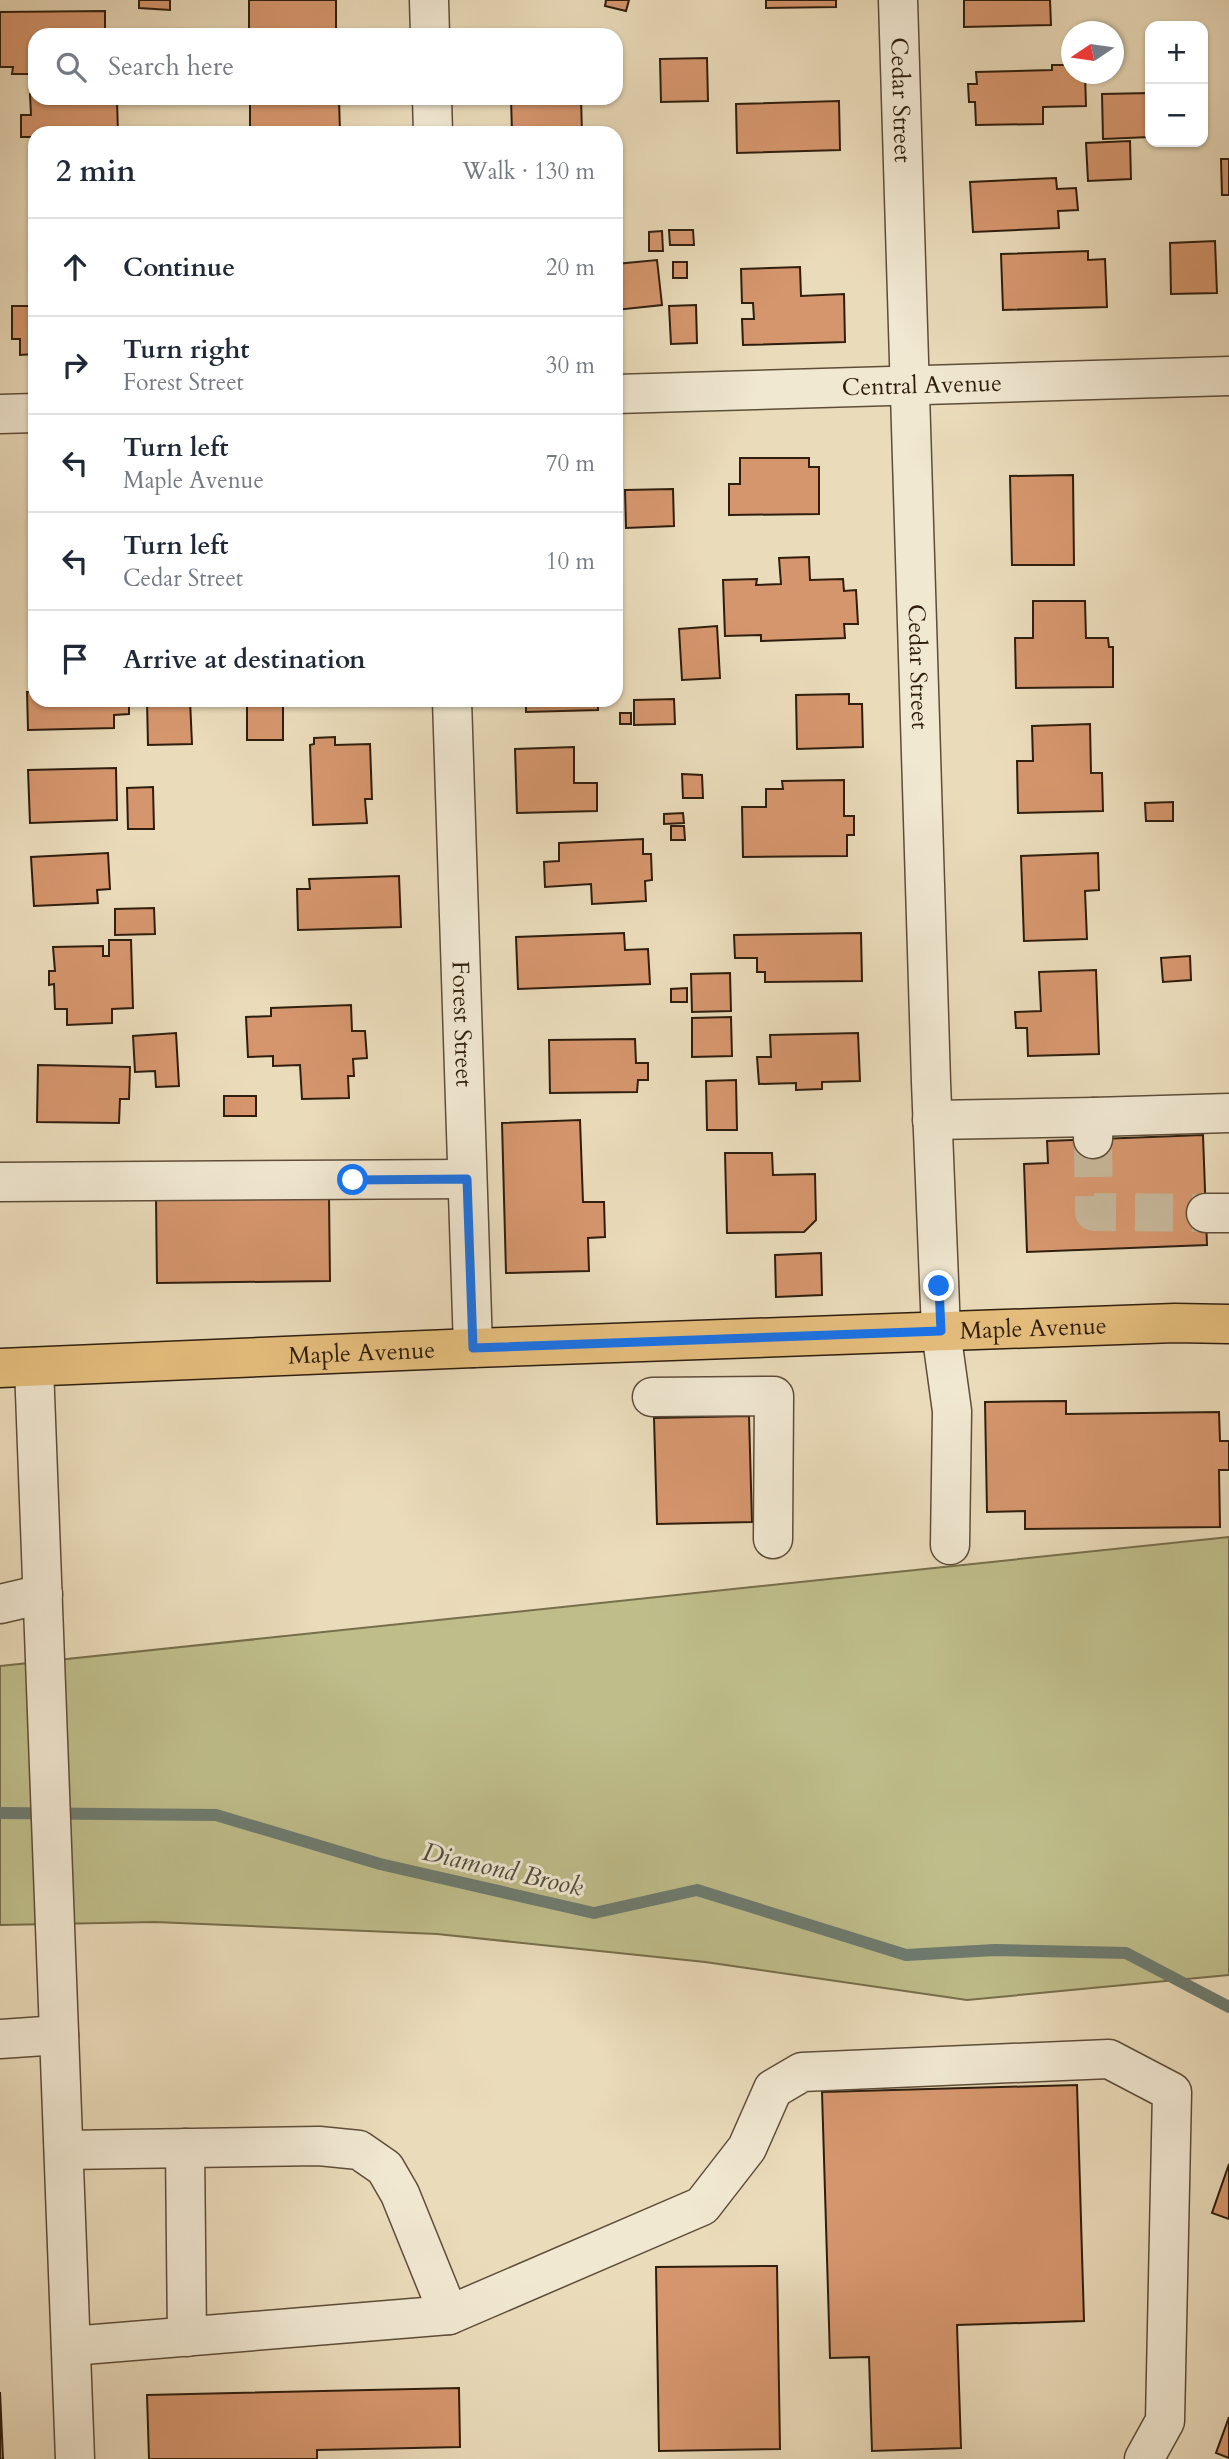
<!DOCTYPE html>
<html lang="en">
<head>
<meta charset="utf-8">
<style>
	:root { --surface:#fff; --page:#f2f2f3; --text:#1f2937; --muted:#747a83; --line:#e0e1e3 }
	body { margin:0; font-family:Cardo,serif; background:var(--page); color:var(--text) }
	.controls { position:absolute; right:21px; top:21px; display:grid; overflow:hidden; border-radius:14px; box-shadow:0 2px 5px #0004 }
	.controls button { width:63px; height:63px; display:grid; place-items:center; padding:0; border:0; border-bottom:2px solid var(--line); background:var(--surface); color:var(--text); font:35px sans-serif }
	.compass { position:absolute; left:1061px; top:21px; width:63px; height:63px; border-radius:50%; background:var(--surface); box-shadow:0 2px 5px #0004; rotate:257deg }
	.stop { position:absolute; width:21px; height:21px; margin:-16px; border:5px solid #1a73e8; border-radius:50%; background:#fff }
	.stop.end { background:#1a73e8; border-color:#fff; box-shadow:0 2px 7px #0008 }
	.list { margin:0; padding:0; list-style:none }
	h2 { display:flex; justify-content:space-between; align-items:center; height:91px; margin:0; padding:0 28px; font-size:30px }
	h2 small { font-size:23px; font-weight:400; color:var(--muted) }
	.list li { display:grid; grid-template-columns:46px 1fr auto; gap:21px; align-items:center; box-sizing:border-box; height:98px; padding:0 28px; border-top:2px solid var(--line) }
	.list b { display:block; font-size:26px; white-space:nowrap }
	.list p { margin:0; font-size:23px; white-space:nowrap; color:var(--muted) }
	.list em { font-size:23px; font-style:normal; color:var(--muted) }
	.icon { flex:none; width:38px; height:38px; fill:none; stroke:currentColor; stroke-width:2; stroke-linecap:round; stroke-linejoin:round }
	.map { position:relative; flex:none; width:1229px; height:2459px; overflow:hidden }
	.search { position:absolute; background:var(--surface); box-shadow:0 2px 5px #0004; left:28px; top:28px; width:595px; height:77px; display:flex; align-items:center; gap:18px; box-sizing:border-box; padding:0 24px; border-radius:21px; color:var(--muted); font-size:26px }
	.panel { position:absolute; background:var(--surface); box-shadow:0 2px 5px #0004; left:28px; top:126px; width:595px; height:581px; border-radius:21px }
	.map>svg:first-child { display:block }
</style>
</head>
<body>
<div class="map">
<svg width="1229" height="2459" viewBox="0 0 1229 2459">
	<rect width="100%" height="100%" fill="#eadbba"/>
	<filter id="stains"><feTurbulence type="fractalNoise" baseFrequency=".00286" numOctaves="4"/><feColorMatrix values="0 0 0 0 .2 0 0 0 0 .09 0 0 0 0 .02 0 0 0 .5 -.17"/></filter>
	<radialGradient id="worn" r=".72"><stop offset=".6" stop-color="#630" stop-opacity="0"/><stop offset="1" stop-color="#630" stop-opacity=".3"/></radialGradient>
	<path fill="#bfbe8b" stroke="#776e4c" stroke-width="2" d="M1229,1537V1975L967,2000L705,1962L437,1934L155,1922L0,1925V1666Z"/>
	<g fill="none" stroke-linecap="round" stroke-linejoin="round">
		<path stroke="#6e7c70" stroke-width="12" d="M0,1813L216,1815L380,1864L594,1913L697,1890L906,1955L995,1950L1126,1953L1229,2007"/>
	</g>
	<path fill="#d6966d" stroke="#2f1e0e" stroke-width="2" d="M139,0H170V10L139,8Z
		M249,0H336V32H326V35H249Z
		M606,0H629L626,11L605,6Z
		M766,0H836V7L766,8Z
		M964,0H1050L1051,25L964,27Z
		M105,11V35H35V74H12L13,67H0V12Z
		M707,58L708,101L661,102L660,59Z
		M1052,65H1072V74H1085L1086,106L1043,107V124L976,125L975,102H969L968,84H977L976,72L1052,70Z
		M35,93V98H101V102L117,101L118,133H35V155H32V137H21V115H31L30,94Z
		M1150,93V137L1103,139L1102,94Z
		M250,98H339L340,133H250Z
		M511,98H581L582,133H512Z
		M839,101L840,150L737,153L736,104Z
		M1130,141L1131,179L1088,181L1086,143Z
		M1221,159H1229V195H1222Z
		M616,170H619L622,235H616Z
		M1056,178L1057,189L1076,188L1078,210L1058,211L1059,228L973,232L970,182Z
		M669,230H693L694,245H670Z
		M662,231L663,251H649V232Z
		M1215,241L1217,293L1171,294L1170,243Z
		M1088,251V260L1105,259L1107,307L1003,310L1001,254Z
		M657,260L662,305L616,310V264Z
		M673,262H687V278H673Z
		M800,267L801,296L844,294L845,342L743,345L742,319H754L753,303H742L741,269Z
		M696,305L697,343L671,344L669,306Z
		M12,306H35V354L20,355V339H12Z
		M740,458H809V467H819V514L729,515V484H740Z
		M1073,475L1074,565H1012L1010,476Z
		M673,489L674,526L626,528L625,490Z
		M809,557L810,580L843,579L844,591L856,590L858,624H844L845,638L761,641V635L725,636L723,580L757,579L756,585L781,584L779,558Z
		M1033,601H1085L1086,638H1108L1109,647H1113V687L1016,688L1015,638H1033Z
		M717,626L720,678L682,680L679,629Z
		M27,692H35V700H129V714L114,715V728L28,730Z
		M849,694V704H862L863,747L797,749L796,695Z
		M674,699L675,724L634,725V700Z
		M157,700H190L192,744L148,745L147,701Z
		M247,700H283V740H247Z
		M526,700H598V710L526,712Z
		M620,713H631V724H620Z
		M1090,724L1091,773H1102L1103,811L1018,813L1017,761H1033L1032,726Z
		M335,737V745L370,744L372,799H365L367,823L313,825L310,745L314,744V738Z
		M574,747V783H597V811L517,813L515,749Z
		M116,768L117,820L30,823L28,770Z
		M682,774L702,775L703,798H683Z
		M844,780V816H854V835H847V856L743,857L742,807H766V789H783L782,781Z
		M153,787L154,829H128L127,788Z
		M1173,802V821H1146L1145,803Z
		M683,813L684,823L664,824V814Z
		M671,826H684L685,840H671Z
		M643,839V854H651L652,880L645,881L646,901L592,904L591,884L545,887L544,862L559,861V843Z
		M108,853L110,889L97,890L98,903L34,906L31,857Z
		M1098,853L1099,890L1085,891L1087,939L1024,941L1021,856Z
		M399,876L401,927L298,930L297,889H310L309,879Z
		M154,908L155,934L115,935V909Z
		M624,933L625,950L648,949L650,984L518,989L516,937Z
		M861,933L862,981L765,982V972H757V958H735L734,935Z
		M109,940H131L133,1008L112,1009V1023L67,1025V1009H55L54,984L49,985V971H55L53,947L103,946V956H109Z
		M1190,956L1191,980L1163,982L1161,958Z
		M1096,970L1099,1054L1028,1056L1027,1028H1016L1015,1012L1041,1011L1039,972Z
		M730,973L731,1011L692,1012L691,974Z
		M687,988V1002H671V989Z
		M351,1005L352,1031H365L367,1058L353,1059L354,1076H348L349,1098L302,1099L300,1065L273,1066V1056L248,1057L246,1017L271,1016V1008Z
		M731,1017L732,1056L692,1057V1018Z
		M176,1033L179,1086L156,1087L155,1071L135,1072L133,1036Z
		M858,1033L860,1081L822,1082V1089L796,1090V1083L759,1084L757,1057H771L770,1035Z
		M635,1039L636,1063H648V1080H638L637,1092L550,1093L549,1040Z
		M38,1065L130,1067L129,1099H120L119,1123L37,1122Z
		M736,1080L737,1130H707L706,1081Z
		M224,1096H256V1116H224Z
		M580,1120L583,1202H604L605,1237L588,1238L589,1271L506,1273L502,1123Z
		M1203,1135L1207,1245L1027,1252L1024,1164L1048,1163L1047,1141Z
		M725,1153H772L773,1175L815,1174L816,1220L804,1232L727,1233Z
		M329,1196L330,1281L157,1283L156,1198Z
		M821,1253L822,1295L776,1297L775,1255Z
		M1066,1401V1414L1219,1412L1220,1441H1229V1470H1219L1220,1527L1025,1529V1511L987,1512L985,1402Z
		M749,1416L752,1522L657,1524L654,1418Z
		M1077,2085L1084,2321L957,2325L961,2448L872,2451L869,2357L830,2358L822,2092Z
		M1229,2164V2219L1212,2213Z
		M777,2266L780,2449L659,2451L656,2267Z
		M459,2388L460,2447L317,2450V2459H149L147,2395Z
		M0,2392L3,2459H0Z
		M1229,2417V2458L1216,2453Z"/>
	<g fill="none" stroke-linecap="round" stroke-linejoin="round">
		<path stroke="#c5b598" stroke-width="38" stroke-dasharray="38 19" stroke-linecap="butt" d="M1093,1139L1094,1212L1206,1213"/>
		<g stroke="#5e4d39" stroke-width="41">
			<g id="minor">
				<path d="M429,0L430,35"/>
				<path id="s1" d="M898,0L931,1082L941,1331L952,1411L950,1545"/>
				<path d="M432,98L433,133"/>
				<path id="s2" d="M616,394L1229,376"/>
				<path d="M0,414L35,413"/>
				<path id="s3" d="M452,700L473,1348"/>
				<path d="M932,1120L1094,1117"/>
				<path d="M1093,1139L1094,1117L1229,1113"/>
				<path d="M0,1182L467,1179"/>
				<path d="M1206,1213H1229"/>
				<path d="M34,1367L75,2459"/>
				<path d="M652,1397L774,1396L773,1539"/>
				<path d="M0,1604L43,1594"/>
				<path d="M0,2039L59,2035"/>
				<path d="M185,2148L187,2337"/>
				<path d="M64,2150L319,2146L359,2150L385,2168L400,2194L449,2315"/>
				<path d="M71,2346L449,2315L702,2206L747,2148L773,2089L802,2072L1109,2059L1172,2092L1165,2421L1144,2459"/>
			</g>
		</g>
		<g stroke="#2f1e0e" stroke-width="41">
			<g id="major">
				<path id="s4" d="M0,1368L473,1348L1175,1323L1229,1324"/>
			</g>
		</g>
		<use href="#minor" stroke="#f1e8d2" stroke-width="38"/>
		<use href="#major" stroke="#e5be7d" stroke-width="38"/>
	</g>
	<g fill="none" stroke-linecap="round" stroke-linejoin="round">
		<path stroke="#1a73e8" stroke-width="9" d="M353,1180L467,1179L473,1348L941,1331L939,1286"/>
	</g>
	<g text-anchor="middle" stroke-width="6" stroke-linejoin="round" paint-order="stroke">
		<g font-size="24" fill="#2f1e0e" stroke="#f1e8d2">
			<text dy="8" stroke="none"><textPath href="#s1" startOffset="100">Cedar Street</textPath></text>
			<text dy="8" stroke="none"><textPath href="#s2" startOffset="306">Central Avenue</textPath></text>
			<text dy="8" stroke="none"><textPath href="#s1" startOffset="667">Cedar Street</textPath></text>
			<text dy="8" stroke="none"><textPath href="#s3" startOffset="324">Forest Street</textPath></text>
			<text dy="8" stroke="none"><textPath href="#s4" startOffset="1034">Maple Avenue</textPath></text>
			<text dy="8" stroke="none"><textPath href="#s4" startOffset="362">Maple Avenue</textPath></text>
		</g>
		<g font-size="26" font-style="italic" fill="#4e4d3f" stroke="#f1e8d2">
			<text transform="translate(503 1869) rotate(13)" y="9">Diamond Brook</text>
		</g>
	</g>
	<rect width="100%" height="100%" filter="url(#stains)"/>
	<rect width="100%" height="100%" fill="url(#worn)"/>
</svg>
<div class="controls">
<button>+</button>
<button>−</button>
</div>
<svg class="compass" viewBox="-18 -18 36 36"><path d="M0-13l5 13h-10z" fill="#e53935"/><path d="M0 13l5-13h-10z" fill="#747a83"/></svg>
<div class="stop" style="left:353px;top:1180px"></div>
<div class="stop end" style="left:939px;top:1286px"></div>
<div class="search"><svg class="icon" aria-label="search" viewBox="0 0 24 24"><circle cx="10" cy="10" r="6"/><path d="M15 15l6 6"/></svg>Search here</div>
<section class="panel">
<h2>2 min<small>Walk · 130 m</small></h2>
<ul class="list">
<li><svg class="icon" aria-label="ahead" viewBox="0 0 24 24"><path d="M12 20V5M6 11l6-6 6 6"/></svg><div><b>Continue</b></div><em>20 m</em></li>
<li><svg class="icon" aria-label="right" viewBox="0 0 24 24"><path d="M7 20v-9h11M14 6l5 5-5 5"/></svg><div><b>Turn right</b><p>Forest Street</p></div><em>30 m</em></li>
<li><svg class="icon" aria-label="left" viewBox="0 0 24 24"><path d="M17 20v-9H6M10 6l-5 5 5 5"/></svg><div><b>Turn left</b><p>Maple Avenue</p></div><em>70 m</em></li>
<li><svg class="icon" aria-label="left" viewBox="0 0 24 24"><path d="M17 20v-9H6M10 6l-5 5 5 5"/></svg><div><b>Turn left</b><p>Cedar Street</p></div><em>10 m</em></li>
<li><svg class="icon" aria-label="arrive" viewBox="0 0 24 24"><path d="M6 21V4h12l-3 4 3 4H6"/></svg><div><b>Arrive at destination</b></div></li>
</ul>
</section>
</div>
</body>
</html>
